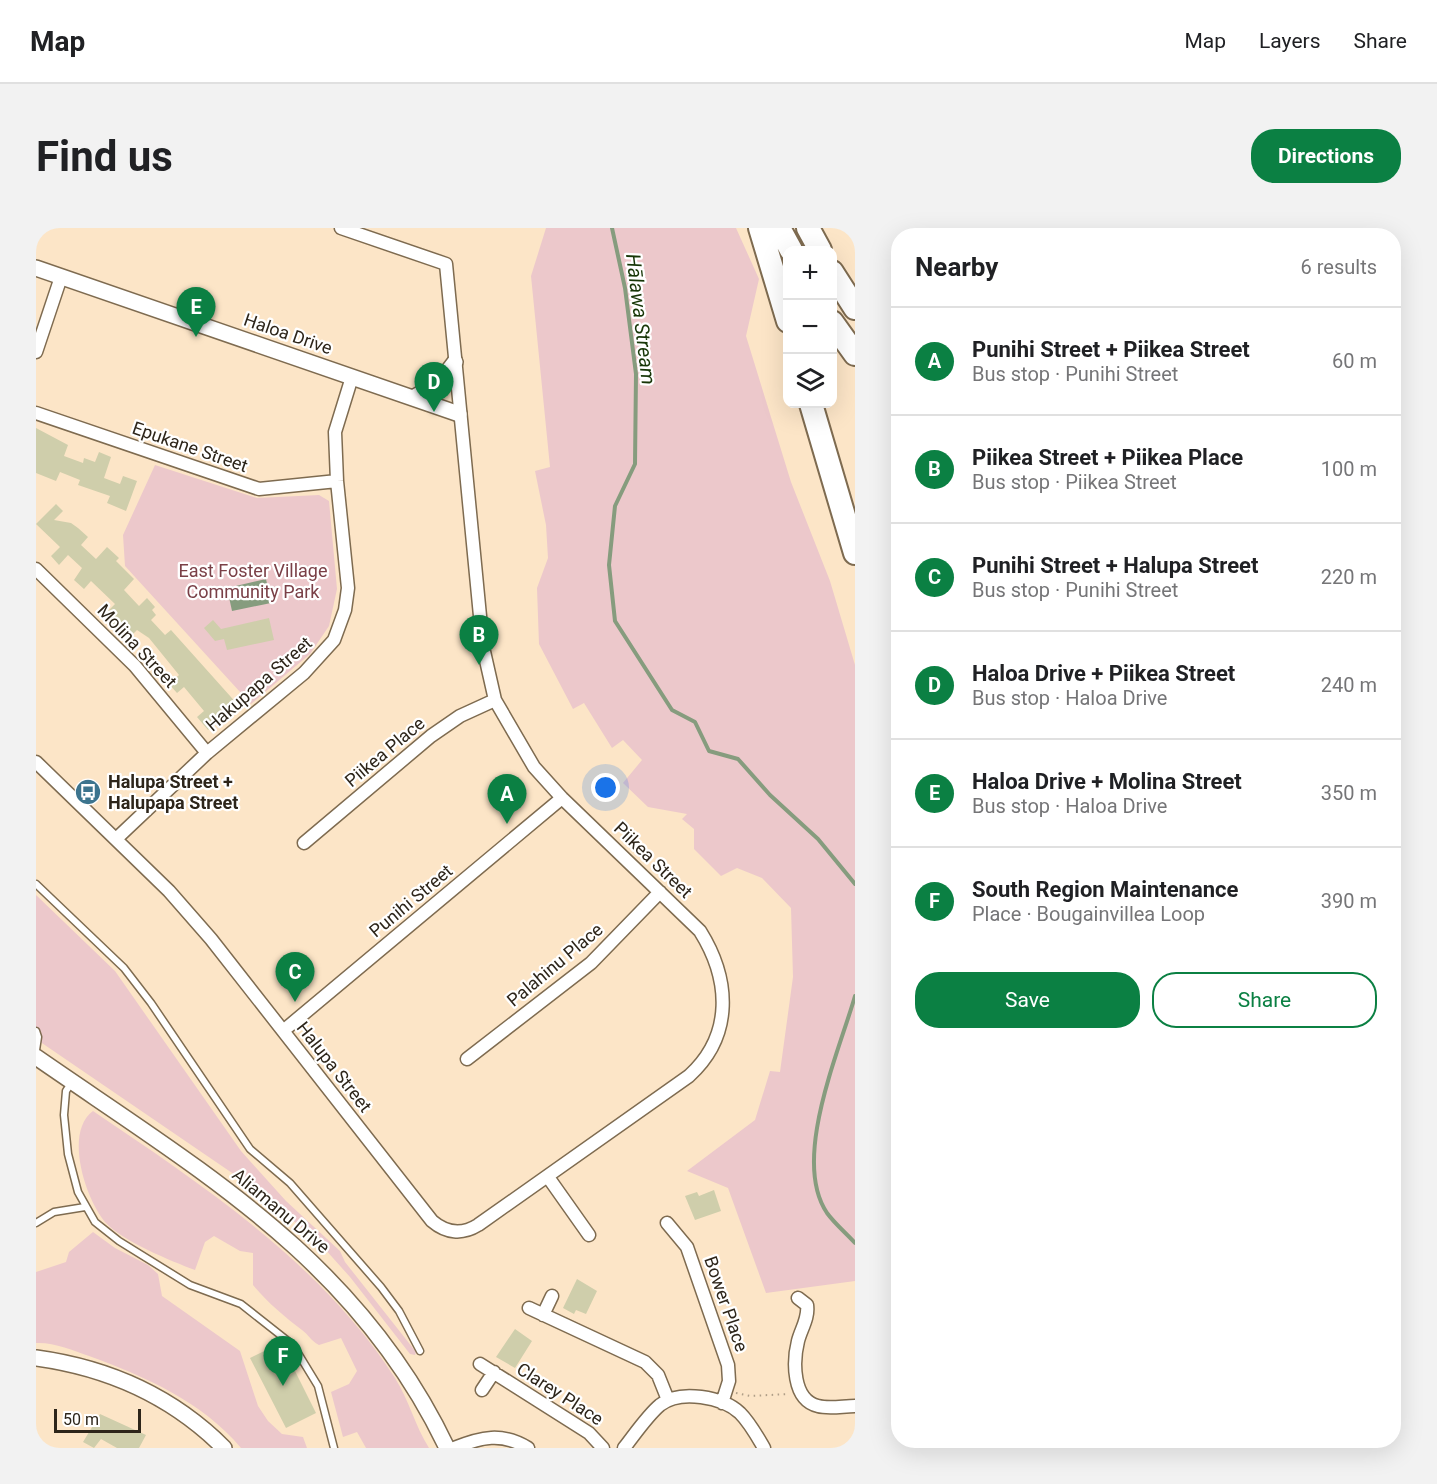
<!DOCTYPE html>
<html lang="en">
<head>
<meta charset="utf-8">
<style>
	:root { --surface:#fff; --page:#f2f2f2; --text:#202124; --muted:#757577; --line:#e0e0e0; --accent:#0b8043 }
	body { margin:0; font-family:Roboto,sans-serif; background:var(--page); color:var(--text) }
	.controls { position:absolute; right:18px; top:18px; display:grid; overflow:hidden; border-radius:12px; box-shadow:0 6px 24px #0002 }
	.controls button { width:54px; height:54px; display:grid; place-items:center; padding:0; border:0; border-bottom:2px solid var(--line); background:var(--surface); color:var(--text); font:30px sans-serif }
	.scale { position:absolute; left:18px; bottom:15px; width:87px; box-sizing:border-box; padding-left:6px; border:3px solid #2d251a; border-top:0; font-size:16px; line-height:21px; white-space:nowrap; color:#2d251a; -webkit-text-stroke:4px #fff; paint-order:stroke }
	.you { position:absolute; left:570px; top:560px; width:21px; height:21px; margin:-15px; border:4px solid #fff; border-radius:50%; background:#1a73e8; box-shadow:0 0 0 9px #1a73e833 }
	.badge { display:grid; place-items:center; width:39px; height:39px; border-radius:50%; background:var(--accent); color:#fff; font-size:20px; font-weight:700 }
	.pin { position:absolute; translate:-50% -50px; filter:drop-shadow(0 2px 3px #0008) }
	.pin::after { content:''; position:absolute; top:32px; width:21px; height:18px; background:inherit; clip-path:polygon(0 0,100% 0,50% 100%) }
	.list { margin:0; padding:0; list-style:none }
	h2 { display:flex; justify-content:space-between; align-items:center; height:78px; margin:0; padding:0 24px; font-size:26px }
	h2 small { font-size:20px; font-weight:400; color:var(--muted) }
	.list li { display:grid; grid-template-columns:39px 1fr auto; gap:18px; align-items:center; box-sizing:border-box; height:108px; padding:0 24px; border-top:2px solid var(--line) }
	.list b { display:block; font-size:22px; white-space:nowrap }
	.list p { margin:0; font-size:20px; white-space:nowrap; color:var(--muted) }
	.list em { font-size:20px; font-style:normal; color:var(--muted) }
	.actions { display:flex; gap:12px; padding:18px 24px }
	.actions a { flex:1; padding:14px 0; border:2px solid var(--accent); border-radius:24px; text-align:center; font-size:21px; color:var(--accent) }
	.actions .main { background:var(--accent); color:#fff }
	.icon { flex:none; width:33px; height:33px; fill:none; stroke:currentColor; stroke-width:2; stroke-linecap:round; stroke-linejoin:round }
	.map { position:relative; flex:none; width:819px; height:1220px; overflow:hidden; border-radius:24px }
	header { display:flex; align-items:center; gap:36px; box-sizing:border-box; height:84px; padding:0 30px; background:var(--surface); border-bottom:2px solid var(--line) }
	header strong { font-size:28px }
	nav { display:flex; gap:33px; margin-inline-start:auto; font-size:21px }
	.intro { display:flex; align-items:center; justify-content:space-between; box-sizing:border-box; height:144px; padding:0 36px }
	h1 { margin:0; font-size:42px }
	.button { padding:15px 27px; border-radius:24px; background:var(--accent); color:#fff; font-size:21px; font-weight:700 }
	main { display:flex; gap:36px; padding:0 36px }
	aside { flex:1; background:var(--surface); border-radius:24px; box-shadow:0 6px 24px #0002 }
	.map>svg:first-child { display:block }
</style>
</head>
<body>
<header>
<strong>Map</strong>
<nav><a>Map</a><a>Layers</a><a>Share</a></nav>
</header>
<div class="intro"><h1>Find us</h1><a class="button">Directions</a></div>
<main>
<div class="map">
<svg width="819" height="1220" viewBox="0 0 819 1220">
	<rect width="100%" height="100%" fill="#fce5c7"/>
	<path fill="#ecc8cb" d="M510,0H700L723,51L710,108L755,254L794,353L819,437V1053L730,1065L692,960L651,943L719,892L734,843L744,844L757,749L755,680L726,650L701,640L685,648L658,621V601L646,591L651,586L612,579L587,555L606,532L587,512L576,520L548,475L537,481L503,416L501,360L512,330L510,297L499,243L514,239L495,48Z
		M119,237L221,270L283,267L293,273L301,361L293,398L274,426L215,476L89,338L87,307Z
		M0,667L79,743L205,923L250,973L304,1023L309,1034L380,1124L379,1127L374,1126L314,1049L279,1010L255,991L202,949L0,811Z
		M57,883C168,958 286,1036 359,1150C373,1172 379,1198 393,1220H330L321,1204L307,1209L295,1164L313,1156L321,1143L305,1110L283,1117C274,1112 273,1107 266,1102C248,1088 232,1075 217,1057V1025L204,1023L178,1008L169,1014L159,1042C135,1033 86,1013 69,994C49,970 28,904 57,883Z
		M57,1004L79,1020L112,1037L122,1046L126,1068L204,1123L222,1178L232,1193L246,1206L267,1209L271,1220H205C167,1174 108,1148 53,1128C37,1122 17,1114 0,1115V1044L30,1034L33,1024Z"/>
	<path fill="#869c7e" d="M230,351L235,375L196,383L191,360Z"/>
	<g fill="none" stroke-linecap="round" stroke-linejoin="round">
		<path stroke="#869c7e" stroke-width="4" d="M576,0L589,60L600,146L599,236L579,278L573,337L579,393L636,482L659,494L673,523L702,531L734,567L782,611L819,656
			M819,768C803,824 755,932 791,985C799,996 810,1005 819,1015"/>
	</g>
	<path fill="#cfceab" d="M0,200L32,217L28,228L47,235L48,230L59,234L63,224L75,229L68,250L84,256L87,248L101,253L90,283L71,275L74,268L42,257L44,252L24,244L20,253L0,245Z
		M20,276L27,283L18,292L35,295L42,300L52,309L45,317L60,331L71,319L83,330L80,333L98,351L88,362L103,378L111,370L119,379L116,382L120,387L115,392L129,407L135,402L203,478L185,493L184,491L172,502L161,489L168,483L148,459L141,465L133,456L143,447L113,410L101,402L92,411L68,387L79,376L55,353L48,361L38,352L46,340L32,327L23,337L15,328L24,319L0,296Z
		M233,390L238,412L191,422L188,411L179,413L168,400L177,392L185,401Z
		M678,962L685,983L659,992L649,968L661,964L663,968Z
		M541,1051L561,1063L550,1086L540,1082L538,1086L527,1080Z
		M479,1101L496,1113L479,1140L460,1129Z
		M245,1115L280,1185L250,1200L214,1130Z
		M64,1186L110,1207L103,1220H81L65,1211L58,1220L47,1214Z"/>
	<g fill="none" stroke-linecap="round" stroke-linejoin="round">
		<g stroke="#7e6b50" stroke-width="9">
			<path id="service" d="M0,656L88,740L115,775L214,921L254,955L345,1059L363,1083L384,1123
				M0,803L2,809L0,822
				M36,854L30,863L28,887L32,926L42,964L59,994L83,1013L154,1057L205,1076L257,1117L282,1158L298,1220
				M0,995L18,984L49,979"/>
		</g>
		<g stroke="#7e6b50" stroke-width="15">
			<path id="minor" d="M0,124L25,49
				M0,185L223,261L301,253
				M0,341L99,438L171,525
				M0,534L133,663L175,711L396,993C410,1005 426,1007 442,997L653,848C698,807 694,751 664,703L526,570L498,539L459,472L447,419L410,36L305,0
				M80,611L171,525L268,445L298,412L309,382L312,360L301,253L299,204L316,149
				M268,615L395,508L424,488L459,472
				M247,803L526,570
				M431,831L555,735L624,664
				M512,949L553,1007
				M631,995L651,1019L692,1137L693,1153L686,1175
				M762,1070L771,1077C773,1090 765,1101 762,1113C757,1133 756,1172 782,1178C793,1181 807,1178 819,1178
				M493,1080L609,1134L622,1147L632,1172
				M507,1087L516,1068
				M444,1136L553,1205L567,1220
				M446,1162L458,1144
				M418,1220C445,1209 466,1204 492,1220
				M588,1220C599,1206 611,1188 624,1177C644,1161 687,1169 704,1185C714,1195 721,1208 728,1220"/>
		</g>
		<g stroke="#7e6b50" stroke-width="18">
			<path id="tertiary" d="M0,40L423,186
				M377,170L403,155L419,134
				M0,829C163,942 322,1032 411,1220
				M0,1130C73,1140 136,1168 188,1220"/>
		</g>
		<g stroke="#7e6b50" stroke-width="26">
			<path id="motorway" d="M724,0L752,93
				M743,0L755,22
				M772,0L784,22
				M796,44L819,80
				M796,94L819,126
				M775,176L819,325"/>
		</g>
		<path stroke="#af9e87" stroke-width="2" stroke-dasharray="1.5 4.5" stroke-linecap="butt" d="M700,1165L714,1168L753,1166"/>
		<use href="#service" stroke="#fff" stroke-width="6"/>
		<use href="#minor" stroke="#fff" stroke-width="12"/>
		<use href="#tertiary" stroke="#fff" stroke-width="15"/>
		<use href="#motorway" stroke="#fff" stroke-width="22"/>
	</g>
	<defs>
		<g id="bus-disc" transform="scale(1.35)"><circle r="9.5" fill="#3c748e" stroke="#fff"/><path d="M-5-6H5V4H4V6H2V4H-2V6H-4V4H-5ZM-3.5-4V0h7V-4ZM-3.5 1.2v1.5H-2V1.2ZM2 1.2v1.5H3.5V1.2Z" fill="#fff"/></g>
	</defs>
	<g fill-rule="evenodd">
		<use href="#bus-disc" x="52" y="564"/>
	</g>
	<g text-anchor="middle" stroke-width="4.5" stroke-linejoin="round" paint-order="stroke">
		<g font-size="18" fill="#2d251a" stroke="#fff">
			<text transform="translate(252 106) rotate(19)" y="6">Haloa Drive</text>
			<text transform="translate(154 219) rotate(19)" y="6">Epukane Street</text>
			<text transform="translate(101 418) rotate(47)" y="6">Molina Street</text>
			<text transform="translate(223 456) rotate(-41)" y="6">Hakupapa Street</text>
			<text transform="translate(349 524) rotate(-40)" y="6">Piikea Place</text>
			<text transform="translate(617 632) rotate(44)" y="6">Piikea Street</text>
			<text transform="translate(375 673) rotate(-40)" y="6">Punihi Street</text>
			<text transform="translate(519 737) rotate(-40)" y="6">Palahinu Place</text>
			<text transform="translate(298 839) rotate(52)" y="6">Halupa Street</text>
			<text transform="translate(245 983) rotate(40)" y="6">Aliamanu Drive</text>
			<text transform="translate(690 1076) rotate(71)" y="6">Bower Place</text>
			<text transform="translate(524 1166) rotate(33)" y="6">Clarey Place</text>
		</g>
		<g font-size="18" fill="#7a4047" stroke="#fff">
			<text x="217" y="349">East Foster Village<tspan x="217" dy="21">Community Park</tspan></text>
		</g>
		<g font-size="18" font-weight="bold" fill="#2d251a" stroke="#fff" text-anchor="start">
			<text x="72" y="560">Halupa Street +<tspan x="72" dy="21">Halupapa Street</tspan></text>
		</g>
		<g font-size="20" font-style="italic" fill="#173607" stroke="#fff">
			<text transform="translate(605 91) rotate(83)" y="7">Hālawa Stream</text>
		</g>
	</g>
</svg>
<div class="controls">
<button>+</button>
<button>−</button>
<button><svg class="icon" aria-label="layers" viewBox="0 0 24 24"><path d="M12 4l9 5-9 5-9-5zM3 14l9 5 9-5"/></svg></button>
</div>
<div class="scale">50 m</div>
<div class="you"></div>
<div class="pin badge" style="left:471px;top:596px">A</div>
<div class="pin badge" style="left:443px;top:437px">B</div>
<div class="pin badge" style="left:259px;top:774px">C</div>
<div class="pin badge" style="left:398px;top:184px">D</div>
<div class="pin badge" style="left:160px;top:109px">E</div>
<div class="pin badge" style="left:247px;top:1158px">F</div>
</div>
<aside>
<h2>Nearby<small>6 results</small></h2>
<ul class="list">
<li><span class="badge">A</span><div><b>Punihi Street + Piikea Street</b><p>Bus stop · Punihi Street</p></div><em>60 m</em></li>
<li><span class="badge">B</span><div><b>Piikea Street + Piikea Place</b><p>Bus stop · Piikea Street</p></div><em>100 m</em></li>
<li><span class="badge">C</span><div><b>Punihi Street + Halupa Street</b><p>Bus stop · Punihi Street</p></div><em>220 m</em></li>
<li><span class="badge">D</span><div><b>Haloa Drive + Piikea Street</b><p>Bus stop · Haloa Drive</p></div><em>240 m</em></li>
<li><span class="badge">E</span><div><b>Haloa Drive + Molina Street</b><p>Bus stop · Haloa Drive</p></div><em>350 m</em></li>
<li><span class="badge">F</span><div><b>South Region Maintenance</b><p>Place · Bougainvillea Loop</p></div><em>390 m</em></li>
</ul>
<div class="actions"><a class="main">Save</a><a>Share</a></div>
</aside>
</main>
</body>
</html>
